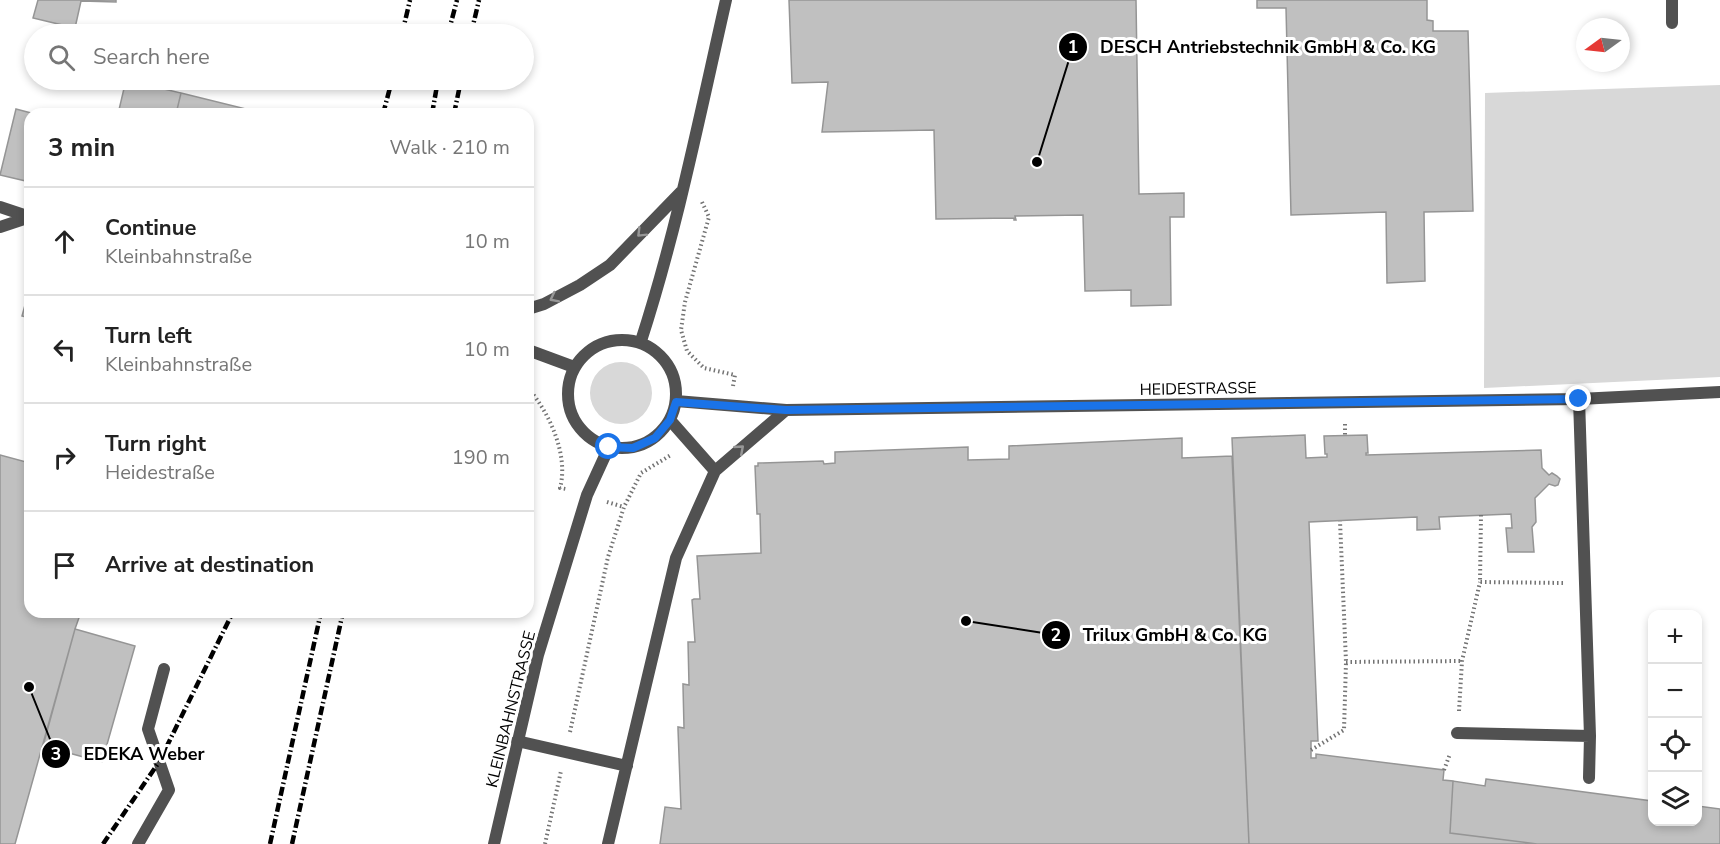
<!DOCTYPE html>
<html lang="en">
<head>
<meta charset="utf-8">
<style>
	:root { --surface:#fff; --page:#f6f6f6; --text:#222; --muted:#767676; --line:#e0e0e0 }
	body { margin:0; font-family:"Nunito Sans",sans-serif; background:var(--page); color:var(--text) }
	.controls { position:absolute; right:18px; bottom:18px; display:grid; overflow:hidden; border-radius:12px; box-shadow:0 3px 9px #0003 }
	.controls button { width:54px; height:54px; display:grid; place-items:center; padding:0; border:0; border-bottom:2px solid var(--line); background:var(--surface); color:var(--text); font:30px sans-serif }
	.compass { position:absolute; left:1576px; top:18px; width:54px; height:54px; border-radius:50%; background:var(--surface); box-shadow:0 3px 9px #0003; rotate:255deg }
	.stop { position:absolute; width:18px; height:18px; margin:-14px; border:4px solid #1a73e8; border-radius:50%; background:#fff }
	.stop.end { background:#1a73e8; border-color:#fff; box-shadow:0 2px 6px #0008 }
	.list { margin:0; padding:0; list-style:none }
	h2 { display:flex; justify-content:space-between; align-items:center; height:78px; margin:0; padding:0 24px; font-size:26px }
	h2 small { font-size:20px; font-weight:400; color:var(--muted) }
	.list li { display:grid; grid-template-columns:39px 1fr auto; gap:18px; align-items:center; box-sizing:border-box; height:108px; padding:0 24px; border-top:2px solid var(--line) }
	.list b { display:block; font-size:22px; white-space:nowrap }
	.list p { margin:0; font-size:20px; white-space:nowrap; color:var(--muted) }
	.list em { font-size:20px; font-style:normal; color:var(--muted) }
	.icon { flex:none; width:33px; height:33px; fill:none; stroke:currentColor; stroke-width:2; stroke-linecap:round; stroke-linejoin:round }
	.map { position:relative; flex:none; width:1720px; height:844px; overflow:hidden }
	.search { position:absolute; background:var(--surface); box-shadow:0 3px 9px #0003; left:24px; top:24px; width:510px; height:66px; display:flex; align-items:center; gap:15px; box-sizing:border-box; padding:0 21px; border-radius:33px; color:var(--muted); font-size:22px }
	.panel { position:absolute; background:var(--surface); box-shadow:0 3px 9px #0003; left:24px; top:108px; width:510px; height:510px; border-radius:18px }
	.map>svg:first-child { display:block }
</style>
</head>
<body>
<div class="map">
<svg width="1720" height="844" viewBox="0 0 1720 844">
	<rect width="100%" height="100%" fill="#fff"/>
	<path fill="#d8d8d8" d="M1720,85V377L1484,388L1485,93Z
		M590 393a31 31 0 1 1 62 0a31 31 0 1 1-62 0Z"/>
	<path fill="#c0c0c0" stroke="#959595" stroke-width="1.5" d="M38,0H116V2L81,1L75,28L33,18Z
		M789,0H1136L1139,194L1184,193V217H1170L1171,305L1131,306V290L1085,291L1083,215L1015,216L1016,220H1014V218L936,219L934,130L822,132L828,82L792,83Z
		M1257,0H1427V20L1433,21V31H1468L1473,211L1424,212L1425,281L1387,283L1386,212L1291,215L1286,8H1257Z
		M126,80L181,93L176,114H118Z
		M181,93L266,114H176Z
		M16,109L35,114H30V182L0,175Z
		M30,287V318L22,316Z
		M1305,435L1306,458L1327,457V454H1325L1324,436L1367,435L1368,453H1366V455L1541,450L1542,468L1549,475L1552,473L1557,476L1560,479L1558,485L1555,486L1549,484L1535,498L1536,522L1532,527L1534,552H1508L1506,528H1512L1511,514L1439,517L1440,529L1417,530V517L1309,522L1318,741H1311V758H1316V754L1444,770L1443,780L1453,781L1450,833L1537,844H1249L1232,438Z
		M1182,438V458L1232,456L1249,844H660L665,807L681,809L678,729V727L684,728L683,686V684L689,685L688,642H695L692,600L694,599H700L697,556L761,553L760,514H757L755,466H758V463L823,461L824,464L835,463V452L968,447V460L1009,459V446Z
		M0,455L30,463V612H81L75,629L15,844H0Z
		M75,629L135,646L102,762L43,746Z
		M1486,779L1652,801V822H1698V806L1720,809V844H1537L1450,833L1453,781L1485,786Z"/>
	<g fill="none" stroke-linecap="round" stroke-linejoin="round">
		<path stroke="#737373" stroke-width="4" stroke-dasharray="1.5 3" stroke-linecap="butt" d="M702,202L709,217L685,302L681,330L687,351L704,368L735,375L733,386
			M528,388C549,412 569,455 560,488L566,489
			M1345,424V436
			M607,502L624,507
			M1481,515L1480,582L1563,583
			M1346,662L1462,661
			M1459,711L1462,661L1480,582
			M570,732L608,557L624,507L641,473L671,455
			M1311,750L1344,730L1346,662L1340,521
			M1444,770L1450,754
			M545,844L561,771"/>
		<path stroke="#515151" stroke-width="12" d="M1579,399L1590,736L1589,778
			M670,420L715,471L786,410
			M1457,733L1590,736
			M517,741L627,766
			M138,844L169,790L148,729L164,669
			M608,844L676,558L715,471"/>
		<path stroke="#515151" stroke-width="12" d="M1672,0V23
			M0,207L30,217
			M0,227L30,217
			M528,309L544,304L580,285L610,265L681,192
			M568 394a54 54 0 1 1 108 0a54 54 0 1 1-108 0Z
			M641,341C677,230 700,114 726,0
			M528,350L574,367
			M676,401L786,410L1579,399L1720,392
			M494,844L538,655L587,495L609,447"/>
		<path stroke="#000" stroke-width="4.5" stroke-dasharray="9 3 1.5 3" stroke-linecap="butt" d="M402,34L410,0
			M448,34L457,0
			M471,34L479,0
			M383,114L392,80
			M432,114L438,80
			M454,114L461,80
			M103,844L159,762L233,612
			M270,844L321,612
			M292,844L343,612"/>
	</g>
	<defs><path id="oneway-chevron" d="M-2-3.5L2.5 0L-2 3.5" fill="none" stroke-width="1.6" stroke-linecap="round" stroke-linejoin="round" transform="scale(1.5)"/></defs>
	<g stroke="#979797">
		<use href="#oneway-chevron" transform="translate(641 233) rotate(135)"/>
		<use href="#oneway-chevron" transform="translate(554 298) rotate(153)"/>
		<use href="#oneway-chevron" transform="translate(740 449) rotate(-41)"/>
	</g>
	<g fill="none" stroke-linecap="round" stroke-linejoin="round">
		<path stroke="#1a73e8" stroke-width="8" d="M609,447L633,448L655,438L670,420L676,402L786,410L1579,399"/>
	</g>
	<g text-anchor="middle" stroke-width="6" stroke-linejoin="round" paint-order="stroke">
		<g font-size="16" fill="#000" stroke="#fff">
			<text transform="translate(1198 388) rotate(-1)" y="6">HEIDESTRASSE</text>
			<text transform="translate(510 709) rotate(-76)" y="6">KLEINBAHNSTRASSE</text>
		</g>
	</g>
	<path fill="none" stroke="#000" stroke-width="2" d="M1037 162L1073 47M966 621L1056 635M29 687L56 754"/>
	<g fill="#000" stroke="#fff" stroke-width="2">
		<circle cx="1037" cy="162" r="6"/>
		<circle cx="966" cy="621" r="6"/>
		<circle cx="29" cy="687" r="6"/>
		<circle cx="1073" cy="47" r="15"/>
		<circle cx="1056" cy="635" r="15"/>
		<circle cx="56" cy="754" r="15"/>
	</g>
	<g font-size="18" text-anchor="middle" font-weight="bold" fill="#fff">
		<text x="1073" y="53">1</text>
		<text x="1056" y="641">2</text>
		<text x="56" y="760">3</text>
	</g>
	<g font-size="18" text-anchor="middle" font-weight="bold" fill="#000" stroke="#fff" stroke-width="6" stroke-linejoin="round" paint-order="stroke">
		<text x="1268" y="53">DESCH Antriebstechnik GmbH &amp; Co. KG</text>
		<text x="1175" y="641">Trilux GmbH &amp; Co. KG</text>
		<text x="144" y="760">EDEKA Weber</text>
	</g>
</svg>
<div class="controls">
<button>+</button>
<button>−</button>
<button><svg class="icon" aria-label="locate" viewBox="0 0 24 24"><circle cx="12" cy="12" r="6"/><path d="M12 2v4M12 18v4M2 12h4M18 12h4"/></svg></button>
<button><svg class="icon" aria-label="layers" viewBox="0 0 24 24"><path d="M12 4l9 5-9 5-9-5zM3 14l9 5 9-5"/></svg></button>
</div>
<svg class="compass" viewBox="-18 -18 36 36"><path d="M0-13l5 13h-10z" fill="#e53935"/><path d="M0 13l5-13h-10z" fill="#767676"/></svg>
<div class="stop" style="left:609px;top:447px"></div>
<div class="stop end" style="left:1579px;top:399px"></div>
<div class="search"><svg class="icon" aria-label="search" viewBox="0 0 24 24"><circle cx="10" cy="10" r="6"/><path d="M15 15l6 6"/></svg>Search here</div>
<section class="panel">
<h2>3 min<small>Walk · 210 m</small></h2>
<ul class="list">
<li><svg class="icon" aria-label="ahead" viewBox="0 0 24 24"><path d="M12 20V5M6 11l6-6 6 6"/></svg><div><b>Continue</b><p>Kleinbahnstraße</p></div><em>10 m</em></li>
<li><svg class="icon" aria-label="left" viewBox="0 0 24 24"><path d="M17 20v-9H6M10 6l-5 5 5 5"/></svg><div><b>Turn left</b><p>Kleinbahnstraße</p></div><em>10 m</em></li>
<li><svg class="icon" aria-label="right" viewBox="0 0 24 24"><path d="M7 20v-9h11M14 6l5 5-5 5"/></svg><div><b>Turn right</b><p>Heidestraße</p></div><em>190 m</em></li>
<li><svg class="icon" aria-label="arrive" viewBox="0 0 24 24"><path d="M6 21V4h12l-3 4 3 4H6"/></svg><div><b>Arrive at destination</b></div></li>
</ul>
</section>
</div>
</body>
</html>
